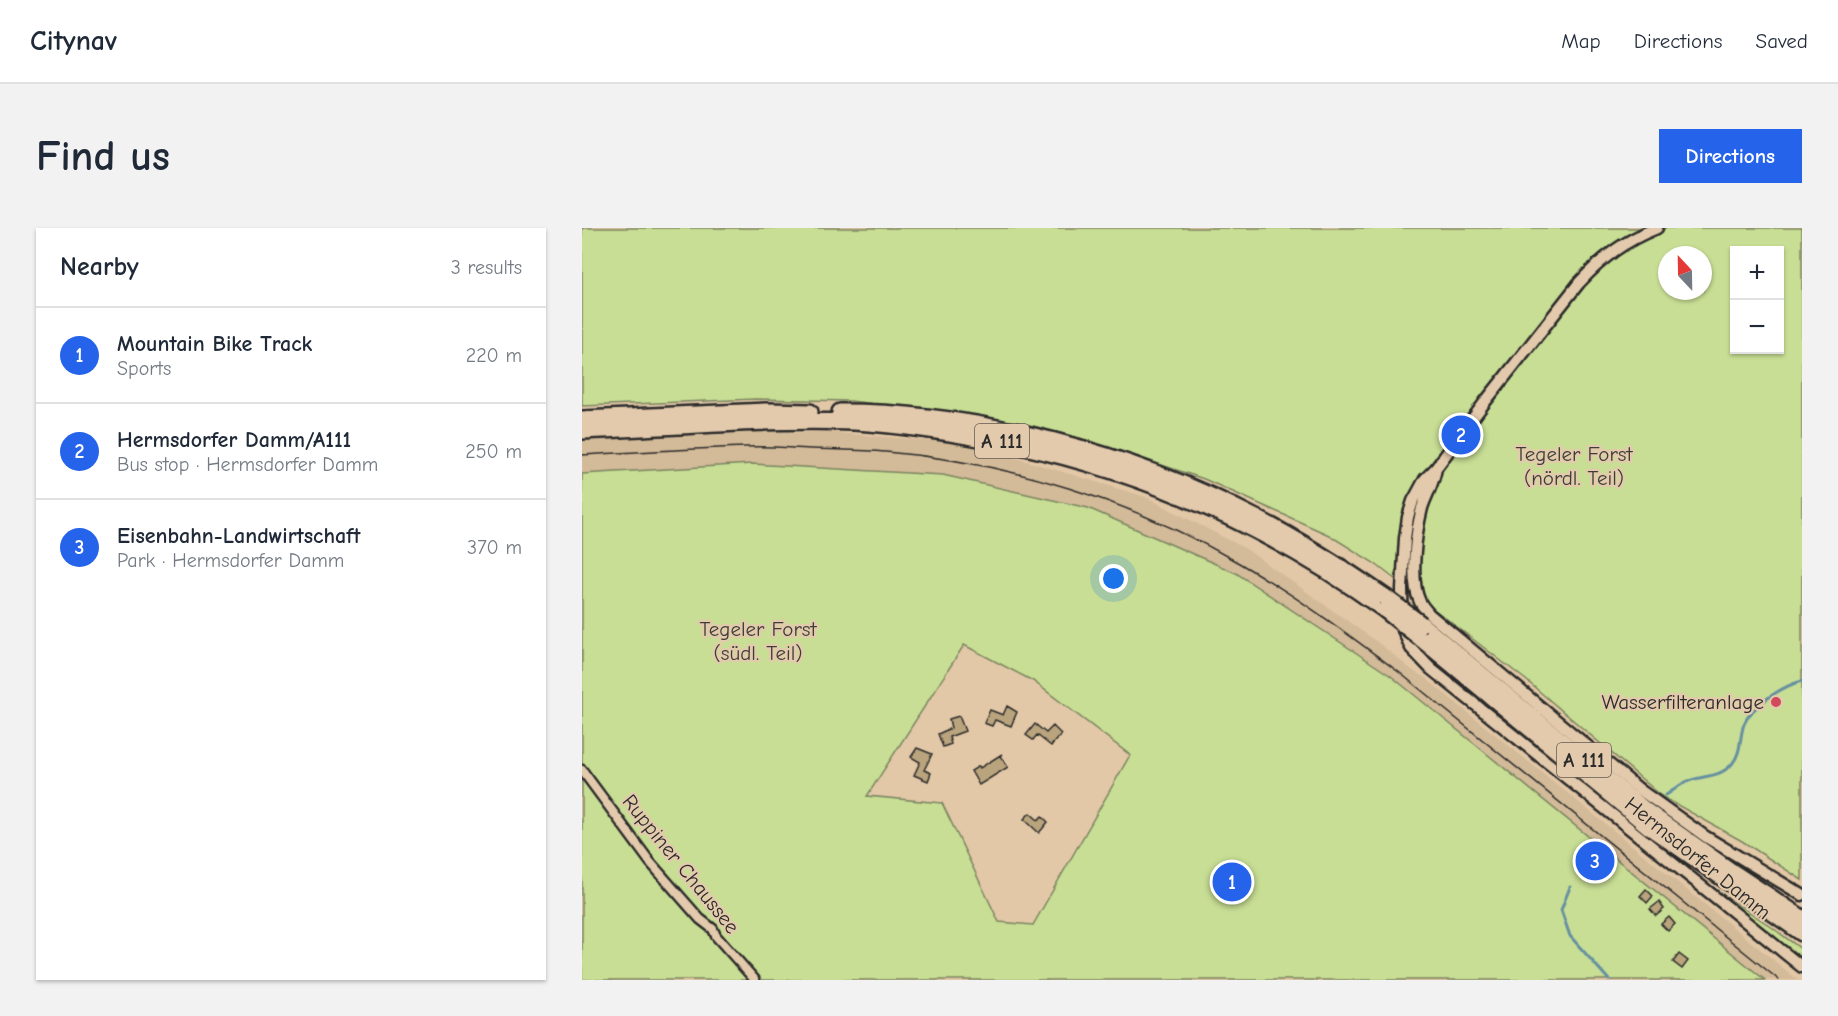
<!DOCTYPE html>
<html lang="en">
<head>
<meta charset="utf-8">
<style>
	:root { --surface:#fff; --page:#f2f2f3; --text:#1f2937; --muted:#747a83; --line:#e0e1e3; --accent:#2563eb }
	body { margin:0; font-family:"Comic Neue",sans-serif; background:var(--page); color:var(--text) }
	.controls { position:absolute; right:18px; top:18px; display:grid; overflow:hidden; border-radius:0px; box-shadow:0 2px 4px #0004 }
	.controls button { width:54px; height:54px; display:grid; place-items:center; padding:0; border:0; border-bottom:2px solid var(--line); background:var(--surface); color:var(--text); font:30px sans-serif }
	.compass { position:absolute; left:1076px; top:18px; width:54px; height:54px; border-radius:50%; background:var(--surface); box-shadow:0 2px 4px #0004; rotate:338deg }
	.you { position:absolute; left:532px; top:351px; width:21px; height:21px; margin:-15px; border:4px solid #fff; border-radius:50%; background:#1a73e8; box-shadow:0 0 0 9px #1a73e833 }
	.badge { display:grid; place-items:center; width:39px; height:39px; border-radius:50%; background:var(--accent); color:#fff; font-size:20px; font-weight:700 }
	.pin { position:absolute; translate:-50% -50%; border:3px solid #fff; box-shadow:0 2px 6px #0006 }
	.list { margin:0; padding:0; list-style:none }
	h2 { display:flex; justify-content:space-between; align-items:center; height:78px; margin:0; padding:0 24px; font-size:26px }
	h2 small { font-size:20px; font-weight:400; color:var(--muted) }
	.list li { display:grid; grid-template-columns:39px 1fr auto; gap:18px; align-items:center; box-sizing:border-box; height:96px; padding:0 24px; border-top:2px solid var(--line) }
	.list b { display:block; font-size:22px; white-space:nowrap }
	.list p { margin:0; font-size:20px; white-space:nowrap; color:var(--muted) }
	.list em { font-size:20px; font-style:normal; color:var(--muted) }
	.map { position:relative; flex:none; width:1220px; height:752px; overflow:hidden; border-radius:0px }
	header { display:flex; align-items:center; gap:36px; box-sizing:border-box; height:84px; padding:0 30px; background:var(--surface); border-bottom:2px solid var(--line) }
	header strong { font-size:28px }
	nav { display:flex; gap:33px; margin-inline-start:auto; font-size:21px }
	.intro { display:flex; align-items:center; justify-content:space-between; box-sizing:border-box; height:144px; padding:0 36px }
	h1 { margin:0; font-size:42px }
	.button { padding:15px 27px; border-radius:0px; background:var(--accent); color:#fff; font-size:21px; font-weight:700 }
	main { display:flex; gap:36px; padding:0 36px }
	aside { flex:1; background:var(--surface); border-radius:0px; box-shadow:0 2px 4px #0004 }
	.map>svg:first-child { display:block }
</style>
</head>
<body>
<header>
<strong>Citynav</strong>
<nav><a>Map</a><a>Directions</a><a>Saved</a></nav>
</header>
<div class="intro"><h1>Find us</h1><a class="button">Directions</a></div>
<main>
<aside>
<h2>Nearby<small>3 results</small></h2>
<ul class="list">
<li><span class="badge">1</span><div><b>Mountain Bike Track</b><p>Sports</p></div><em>220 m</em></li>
<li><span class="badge">2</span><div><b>Hermsdorfer Damm/A111</b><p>Bus stop · Hermsdorfer Damm</p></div><em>250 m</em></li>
<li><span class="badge">3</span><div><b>Eisenbahn-Landwirtschaft</b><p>Park · Hermsdorfer Damm</p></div><em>370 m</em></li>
</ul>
</aside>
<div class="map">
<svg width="1220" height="752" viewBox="0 0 1220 752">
	<rect width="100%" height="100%" fill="#e3c8a7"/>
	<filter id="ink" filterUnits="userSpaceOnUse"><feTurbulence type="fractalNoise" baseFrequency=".0167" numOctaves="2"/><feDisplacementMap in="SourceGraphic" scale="12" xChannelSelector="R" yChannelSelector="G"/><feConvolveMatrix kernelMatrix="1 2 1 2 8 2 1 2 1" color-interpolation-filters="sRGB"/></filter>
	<g filter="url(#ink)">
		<path fill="#d3ba98" d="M208,203L209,205L244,204L349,213L350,211L391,217L564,269L664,321L798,416L831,443L842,449L1216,752H1183L809,448L655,345L506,280L361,247L170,236L0,246V213Z"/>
		<path fill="#c8de94" stroke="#7a8460" stroke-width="1.5" fill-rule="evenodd" d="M0,0H1220V652L1160,613L1081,569L944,452L792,335L747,307L622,251L498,210L434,194L269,173L174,171L0,178ZM1152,22H1198V122H1152ZM1085,27H1121V63H1085Z
			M170,236L361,247L506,280L654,345L809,448L1183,752H0V246ZM382,417L451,453L548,527L451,697L417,694L360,575L285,568Z
			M1140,666L1188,698L1219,721L1220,733L1139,668Z"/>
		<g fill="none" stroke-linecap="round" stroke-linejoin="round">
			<path stroke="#6690a1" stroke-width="3" d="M1084,567C1091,563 1097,557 1104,554C1120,547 1138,550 1150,536C1160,524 1157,510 1162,496C1170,477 1201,458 1220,453
				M988,659L979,682L988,708L1027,752"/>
		</g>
		<path fill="#b9a47d" stroke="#2b2b2b" stroke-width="1.5" d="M425,478L435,484L429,498L413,492L410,498L402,495L408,482L421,487Z
			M377,488L383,503L367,509L369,516L361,519L356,506L369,500L367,491Z
			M453,496L464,505L471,498L479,506L469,518L455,507L451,512L444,507Z
			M335,520L350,526L342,542L349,545L346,553L332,547L338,534L329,529Z
			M420,526L418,528L426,539L397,557L389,543L397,538L398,540Z
			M448,585L456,592L460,588L466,594L457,605L442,591Z
			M1064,661L1071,668L1065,675L1058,668Z
			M1077,674L1082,681L1074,688L1068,681Z
			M1087,689L1093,696L1086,703L1079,696Z
			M1097,726L1106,733L1100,741L1091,734Z"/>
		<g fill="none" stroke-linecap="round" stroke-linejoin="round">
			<g stroke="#2b2b2b" stroke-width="13">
				<path id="minor" d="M0,542L68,634L118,691L131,701L134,708L173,752"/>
			</g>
			<g stroke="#2b2b2b" stroke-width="15">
				<path id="secondary" d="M1075,0C1042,13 1021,29 997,55L903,174L854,240L843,251L831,273L826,289L823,310L820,361L821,402L829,420L849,441L1220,739
					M854,240C852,255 844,267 840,280C834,304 827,352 838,374C840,378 844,382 847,386L1058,562L1124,609L1220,667"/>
			</g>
			<g stroke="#2b2b2b" stroke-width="20">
				<path id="motorway" d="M258,184C396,184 549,225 672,289C718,312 761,340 803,369
					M0,191L185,183L228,184
					M0,203C90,199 181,191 272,194C308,196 344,201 380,207C536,232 675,289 803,382
					M839,396L1063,582L1152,645L1220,690
					M838,410L1066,598L1220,705"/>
			</g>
			<use href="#minor" stroke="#e4caac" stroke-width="8"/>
			<use href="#secondary" stroke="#e4caac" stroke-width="10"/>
			<use href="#motorway" stroke="#e4caac" stroke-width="15"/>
			<path stroke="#2b2b2b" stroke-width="1.5" d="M0,227C54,224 109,221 163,219C186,218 209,220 231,221C256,222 280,222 304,224C427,234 550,273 657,335C713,367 766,406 818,445L1197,752"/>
			<g stroke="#2b2b2b" stroke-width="20" stroke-linecap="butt">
				<path id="motorway-bridge" d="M803,369L839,396
					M803,382L838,410"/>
			</g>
			<use href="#motorway-bridge" stroke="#e4caac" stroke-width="15"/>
		</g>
	</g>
	<circle fill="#d1495b" stroke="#e4caac" stroke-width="2" cx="1194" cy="474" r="6"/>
	<g text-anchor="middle" stroke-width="4.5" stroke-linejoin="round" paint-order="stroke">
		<g fill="#e4caac" stroke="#625b52" stroke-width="1.5">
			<rect x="393" y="196" width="54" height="34" rx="4.5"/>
			<rect x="975" y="515" width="54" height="34" rx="4.5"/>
		</g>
		<g font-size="20" font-weight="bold" fill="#2b2b2b">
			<text x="420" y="220">A 111</text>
			<text x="1002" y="539">A 111</text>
		</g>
		<g font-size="21" fill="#3b3d36" stroke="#e4caac">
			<text x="992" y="233">Tegeler Forst<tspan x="992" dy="24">(nördl. Teil)</tspan></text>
			<text x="176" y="408">Tegeler Forst<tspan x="176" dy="24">(südl. Teil)</tspan></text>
		</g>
		<g font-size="21" fill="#2b2b2b" stroke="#e4caac" text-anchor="end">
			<text x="1182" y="481">Wasserfilteranlage</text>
		</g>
		<g font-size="21" fill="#2b2b2b" stroke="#e4caac">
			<text transform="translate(1116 630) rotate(39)" y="7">Hermsdorfer Damm</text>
			<text transform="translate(99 636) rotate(51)" y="7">Ruppiner Chaussee</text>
		</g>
	</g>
</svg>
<div class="controls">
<button>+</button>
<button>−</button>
</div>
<svg class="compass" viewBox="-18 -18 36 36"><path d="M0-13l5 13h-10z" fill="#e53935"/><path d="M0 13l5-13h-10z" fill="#747a83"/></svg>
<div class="you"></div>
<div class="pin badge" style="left:650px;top:654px">1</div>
<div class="pin badge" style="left:879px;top:207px">2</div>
<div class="pin badge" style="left:1013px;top:633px">3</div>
</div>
</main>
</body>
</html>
